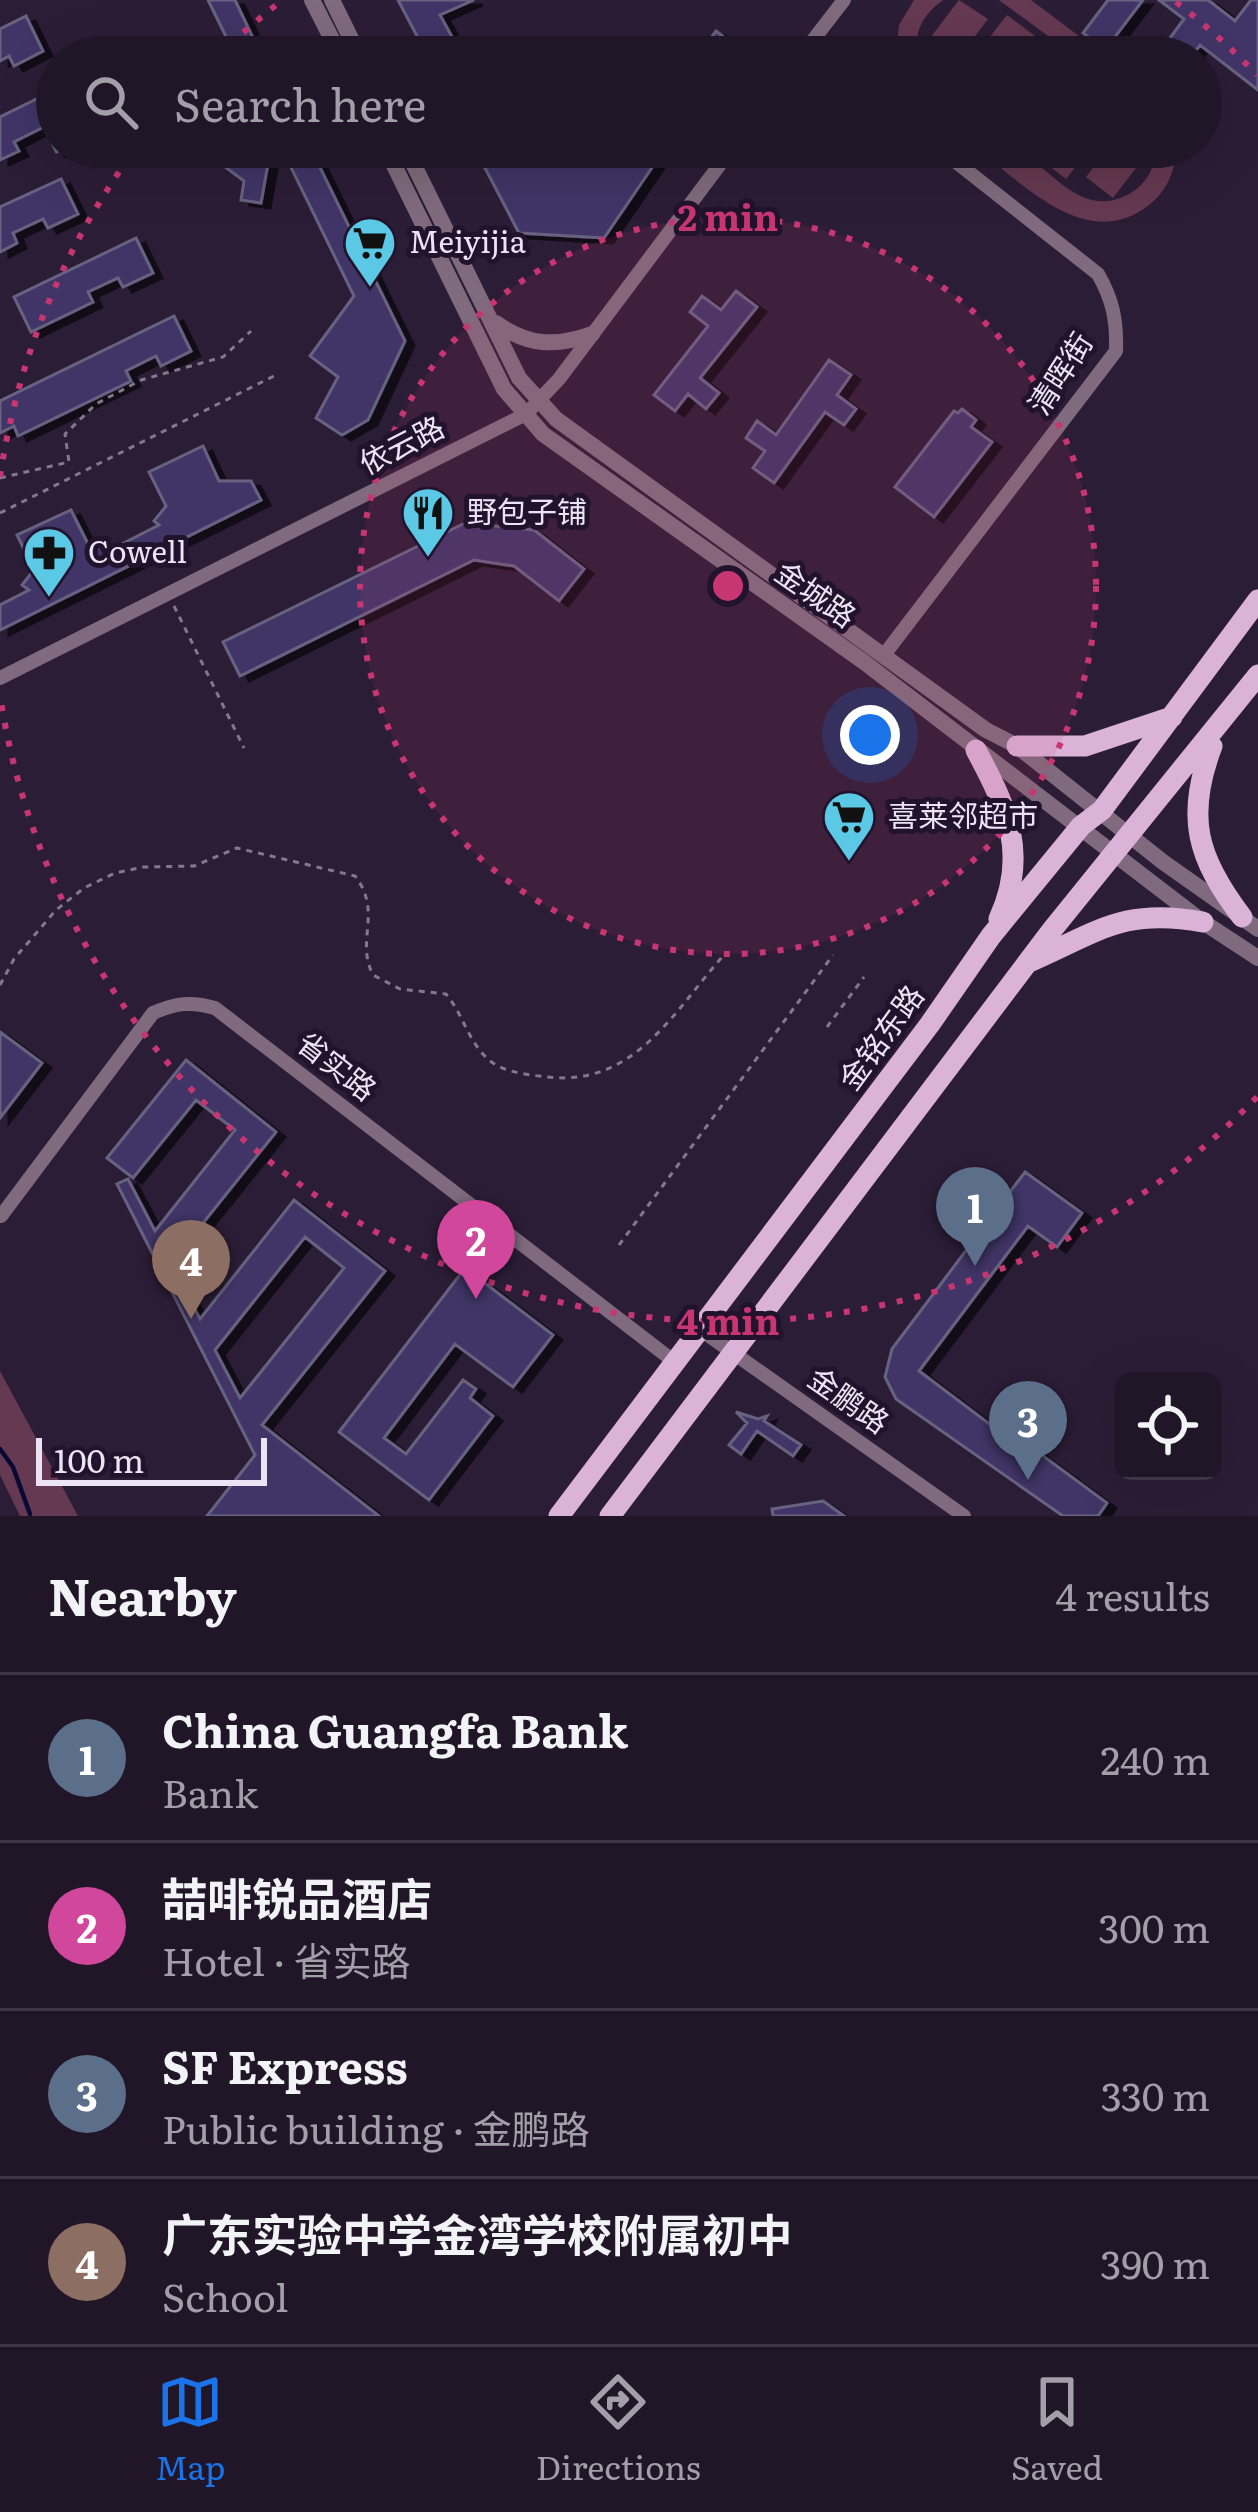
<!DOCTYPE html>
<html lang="en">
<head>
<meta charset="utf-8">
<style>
	:root { --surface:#211628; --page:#291f30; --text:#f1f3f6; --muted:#a29fa8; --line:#3e3545; --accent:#1a73e8 }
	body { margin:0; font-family:Literata,"Noto Sans SC",serif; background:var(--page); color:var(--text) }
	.controls { position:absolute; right:36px; bottom:36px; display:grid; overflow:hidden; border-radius:18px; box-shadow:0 12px 48px #0002 }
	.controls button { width:108px; height:108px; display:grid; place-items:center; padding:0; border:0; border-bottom:3px solid var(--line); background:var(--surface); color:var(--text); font:60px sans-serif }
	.scale { position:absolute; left:36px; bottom:30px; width:231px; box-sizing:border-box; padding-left:12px; border:6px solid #ece3f4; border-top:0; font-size:33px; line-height:42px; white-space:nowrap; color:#ece3f4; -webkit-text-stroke:9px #22132c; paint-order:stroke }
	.you { position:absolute; left:870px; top:735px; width:42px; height:42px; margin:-30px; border:9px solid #fff; border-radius:50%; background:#1a73e8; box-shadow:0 0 0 18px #1a73e833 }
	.badge { display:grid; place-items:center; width:78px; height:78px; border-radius:50%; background:var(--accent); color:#fff; font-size:39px; font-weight:700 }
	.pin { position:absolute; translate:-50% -99px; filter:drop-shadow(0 3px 6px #0008) }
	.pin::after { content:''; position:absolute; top:63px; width:42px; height:36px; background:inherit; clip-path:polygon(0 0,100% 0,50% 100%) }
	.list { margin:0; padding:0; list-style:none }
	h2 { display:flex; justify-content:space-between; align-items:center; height:156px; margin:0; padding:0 48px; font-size:51px }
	h2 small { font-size:39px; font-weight:400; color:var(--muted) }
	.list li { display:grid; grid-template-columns:78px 1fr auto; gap:36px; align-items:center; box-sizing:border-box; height:168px; padding:0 48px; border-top:3px solid var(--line) }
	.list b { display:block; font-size:45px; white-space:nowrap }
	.list p { margin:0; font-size:39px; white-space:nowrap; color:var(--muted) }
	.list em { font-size:39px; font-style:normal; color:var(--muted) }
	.icon { flex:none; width:66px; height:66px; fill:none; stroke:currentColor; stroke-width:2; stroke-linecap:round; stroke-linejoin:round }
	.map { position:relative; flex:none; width:1258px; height:1516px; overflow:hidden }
	.search { position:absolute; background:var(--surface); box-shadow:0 12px 48px #0002; left:36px; right:36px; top:36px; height:132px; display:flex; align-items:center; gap:30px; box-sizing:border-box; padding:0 42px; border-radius:66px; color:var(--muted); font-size:45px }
	.sheet { height:828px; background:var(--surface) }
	nav { display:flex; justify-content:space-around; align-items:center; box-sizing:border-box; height:168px; border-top:3px solid var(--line); background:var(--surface); font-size:33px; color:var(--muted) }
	nav a { display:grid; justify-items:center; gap:6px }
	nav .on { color:var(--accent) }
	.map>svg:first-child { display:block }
</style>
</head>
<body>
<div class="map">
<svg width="1258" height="1516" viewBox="0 0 1258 1516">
	<defs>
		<filter id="shadow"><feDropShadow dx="9" dy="5" stdDeviation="0" flood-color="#0009"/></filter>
	</defs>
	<rect width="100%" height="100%" fill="#2c1d36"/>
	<path fill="#653951" d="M914,0H943C923,14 914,32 916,57H896L899,25Z
		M959,0L988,19L959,57H929L921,50Z
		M999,0H1031L1107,57H1077Z
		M1007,15L1063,57H974Z
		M975,147C986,147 1003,144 1013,149C1052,166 1080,221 1129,194C1147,184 1155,167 1157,147H1176C1176,170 1167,191 1149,205C1087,254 1022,183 975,147Z
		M1024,147H1091L1066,179Z
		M1109,147H1152L1113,198L1086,177Z
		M0,1371L78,1516H20L0,1475Z"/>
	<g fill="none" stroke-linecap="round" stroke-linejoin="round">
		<path stroke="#090934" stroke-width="4.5" d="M0,1449L13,1467L30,1514"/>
	</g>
	<path fill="#413666" stroke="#676281" stroke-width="3" fill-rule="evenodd" filter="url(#shadow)" d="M208,0H235L262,57H236Z
		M398,0H474L440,15L463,57H428Z
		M1108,0H1143L1105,50L1083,33Z
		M1159,0H1208L1235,21L1251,0H1258V90L1200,45L1191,57H1156L1184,19Z
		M26,16L43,51L14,66L9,56L0,61V29Z
		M716,31L749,57H696Z
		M57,89V153L44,127L14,142L19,151L0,160V117Z
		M221,147H271L261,203L241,200L244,181L213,158Z
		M281,147H310L405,341L368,420L342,435L316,418L338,377L310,356L354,296Z
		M474,147H666L604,238L519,233Z
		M61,179L78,214L48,228L43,219L13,233L17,243L0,252V207Z
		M136,238L153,273L123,287L118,278L88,292L93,302L31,332L14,297Z
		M736,291L757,307L700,378L719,393L706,409L688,394L675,411L654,395L708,326L690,312L702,296L721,310Z
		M174,316L191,351L161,366L156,356L126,371L131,381L18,436L14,426L0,433V401Z
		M829,360L851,375L837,395L856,409L844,425L825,412L774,483L753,468L765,451L746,438L757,421L776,435Z
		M962,409L976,420L971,427L992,442L934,517L895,487L954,411L958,413Z
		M203,446L219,481H251L261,500L0,630V605L29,590L22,585L34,570L17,535L71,510L88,544H107L106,552L159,525L154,521L166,506L149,472Z
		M465,523L534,530L584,569L559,601L514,566L474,560L240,676L223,642Z
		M0,1032L42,1063L0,1118Z
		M186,1060L276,1132L171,1263L200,1319L294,1200L385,1271L262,1425L379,1516H207L255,1455L117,1184L128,1179L155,1231L235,1130L196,1100L133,1178L107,1158ZM305,1237L344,1268L240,1398L215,1350Z
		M1025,1172L1082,1213L1057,1247L1028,1226L919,1371L1004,1435L1008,1430L1107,1503L1098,1516H1063L896,1399L885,1377L892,1349Z
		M465,1268L553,1335L513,1387L455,1344L384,1438L406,1454L463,1380L476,1389L470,1398L493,1416L429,1500L339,1432Z
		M736,1412L758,1419L767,1416L764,1421L801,1445L793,1456L757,1431L741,1454L729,1445L747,1423Z
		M823,1501L844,1516H773L772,1509Z"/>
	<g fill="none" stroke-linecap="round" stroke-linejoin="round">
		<path stroke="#84788d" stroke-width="3" stroke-dasharray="6 6" stroke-linecap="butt" d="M0,478L69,462L65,434L96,404L141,380L223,357L251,331
			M0,513L274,376
			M174,606L244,748
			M0,985L14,959L56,910L84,888L115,873L143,867L194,866L237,848L355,876C383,912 355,940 373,975L400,989L446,994C464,1015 469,1046 493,1063C508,1073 530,1075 547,1077C635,1087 674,1011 723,956
			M827,1027L864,977
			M619,1245L833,955"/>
		<path stroke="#7f6b7d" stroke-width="14" d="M800,57L844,0
			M884,655L1116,351C1117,321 1113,300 1098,274L937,147
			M0,678L526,414L559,379L733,147
			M1,1216L153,1013C176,1003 191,1001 215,1008L676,1363
			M701,1330L964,1516"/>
		<path stroke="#7f6b7d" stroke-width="16" d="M312,0L341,57
			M332,0L360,57
			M385,147L504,389L543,434L864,662L1203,922L1258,958
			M405,147L519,378L556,419L986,730L1017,746L1163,862L1258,929
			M496,323C528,346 556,347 592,334"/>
		<path stroke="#dbb2d8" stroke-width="21" d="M1017,746H1085L1172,717
			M1212,746C1185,817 1197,858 1242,917
			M976,750C1007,808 1029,854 999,919
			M1029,962C1098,932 1124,907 1203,922
			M559,1516L930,1024L991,936L1081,826L1102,810L1258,600
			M610,1516L1052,930L1258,675"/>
	</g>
	<circle cx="728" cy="586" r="368" fill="#c83672" fill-opacity=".12"/>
	<g fill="none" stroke="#c83672" stroke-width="6" stroke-dasharray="6 12">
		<circle cx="728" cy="586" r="368"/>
		<path d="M1257 1097A736 736 0 0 1 0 695M0 477A736 736 0 0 1 136 148M217 57A736 736 0 0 1 280 2M1176 2A736 736 0 0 1 1257 75"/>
	</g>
	<defs>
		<g id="supermarket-pin" transform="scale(2.7)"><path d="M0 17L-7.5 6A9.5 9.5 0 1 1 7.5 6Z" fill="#5bc8e6" stroke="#22132c"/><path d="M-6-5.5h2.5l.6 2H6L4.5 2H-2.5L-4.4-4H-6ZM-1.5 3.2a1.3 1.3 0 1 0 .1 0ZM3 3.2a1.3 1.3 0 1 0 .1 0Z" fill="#111"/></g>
		<g id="restaurant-pin" transform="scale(2.7)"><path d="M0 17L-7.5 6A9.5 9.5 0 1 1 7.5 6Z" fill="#5bc8e6" stroke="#22132c"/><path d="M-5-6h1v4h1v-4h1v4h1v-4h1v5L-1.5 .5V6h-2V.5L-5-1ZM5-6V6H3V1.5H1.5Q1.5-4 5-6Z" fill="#111"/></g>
		<g id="pharmacy-pin" transform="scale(2.7)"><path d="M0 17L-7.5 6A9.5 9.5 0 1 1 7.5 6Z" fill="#5bc8e6" stroke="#22132c"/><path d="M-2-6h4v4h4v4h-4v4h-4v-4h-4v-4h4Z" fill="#111"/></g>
	</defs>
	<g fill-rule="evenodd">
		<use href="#supermarket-pin" x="370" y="243"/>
		<use href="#restaurant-pin" x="428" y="513"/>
		<use href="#pharmacy-pin" x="49" y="553"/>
		<use href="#supermarket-pin" x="849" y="817"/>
	</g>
	<g text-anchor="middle" stroke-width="10" stroke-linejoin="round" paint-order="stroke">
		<g font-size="30" fill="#ece3f4" stroke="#22132c" text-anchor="start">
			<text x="409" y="253">Meiyijia</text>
			<text x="467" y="523">野包子铺</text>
			<text x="88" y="563">Cowell</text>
			<text x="888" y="827">喜莱邻超市</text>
		</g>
		<g font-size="30" fill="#ece3f4" stroke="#22132c">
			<text transform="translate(1061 374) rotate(-57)" y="10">清晖街</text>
			<text transform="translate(402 446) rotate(-27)" y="10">依云路</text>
			<text transform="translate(815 595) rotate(35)" y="10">金城路</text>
			<text transform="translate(882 1038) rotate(-54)" y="10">金铭东路</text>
			<text transform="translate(336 1067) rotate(38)" y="10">省实路</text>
			<text transform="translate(848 1401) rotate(35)" y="10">金鹏路</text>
		</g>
	</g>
	<circle cx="728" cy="586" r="18" fill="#c83672" stroke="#22132c" stroke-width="6"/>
	<g font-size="36" text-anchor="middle" font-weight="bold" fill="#c83672" stroke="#22132c" stroke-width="10" stroke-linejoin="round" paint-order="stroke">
		<text x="728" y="231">2 min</text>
		<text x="728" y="1335">4 min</text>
	</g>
</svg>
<div class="controls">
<button><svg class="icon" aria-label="locate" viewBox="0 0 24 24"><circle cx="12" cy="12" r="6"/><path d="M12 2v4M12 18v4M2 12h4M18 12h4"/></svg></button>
</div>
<div class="scale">100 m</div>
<div class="you"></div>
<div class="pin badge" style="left:975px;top:1266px;background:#5c6f8a">1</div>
<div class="pin badge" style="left:476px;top:1299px;background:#d1479c">2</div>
<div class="pin badge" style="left:1028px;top:1480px;background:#5c6f8a">3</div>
<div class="pin badge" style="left:191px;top:1319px;background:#8d6e63">4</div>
<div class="search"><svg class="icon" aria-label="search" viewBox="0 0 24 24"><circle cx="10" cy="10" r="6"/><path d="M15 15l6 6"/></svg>Search here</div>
</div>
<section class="sheet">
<h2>Nearby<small>4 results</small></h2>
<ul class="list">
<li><span class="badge" style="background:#5c6f8a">1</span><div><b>China Guangfa Bank</b><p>Bank</p></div><em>240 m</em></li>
<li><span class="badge" style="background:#d1479c">2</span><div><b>喆啡锐品酒店</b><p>Hotel · 省实路</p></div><em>300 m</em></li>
<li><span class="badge" style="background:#5c6f8a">3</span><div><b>SF Express</b><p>Public building · 金鹏路</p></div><em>330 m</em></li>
<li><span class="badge" style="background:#8d6e63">4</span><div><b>广东实验中学金湾学校附属初中</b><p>School</p></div><em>390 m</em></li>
</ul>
</section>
<nav>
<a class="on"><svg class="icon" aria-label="map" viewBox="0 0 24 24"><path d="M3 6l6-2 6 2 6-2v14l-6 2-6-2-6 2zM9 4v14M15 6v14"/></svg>Map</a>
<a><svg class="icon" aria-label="directions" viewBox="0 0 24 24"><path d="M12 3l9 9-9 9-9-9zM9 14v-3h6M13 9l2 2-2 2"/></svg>Directions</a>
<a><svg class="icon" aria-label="saved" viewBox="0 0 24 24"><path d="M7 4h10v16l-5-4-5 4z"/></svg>Saved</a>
</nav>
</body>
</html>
